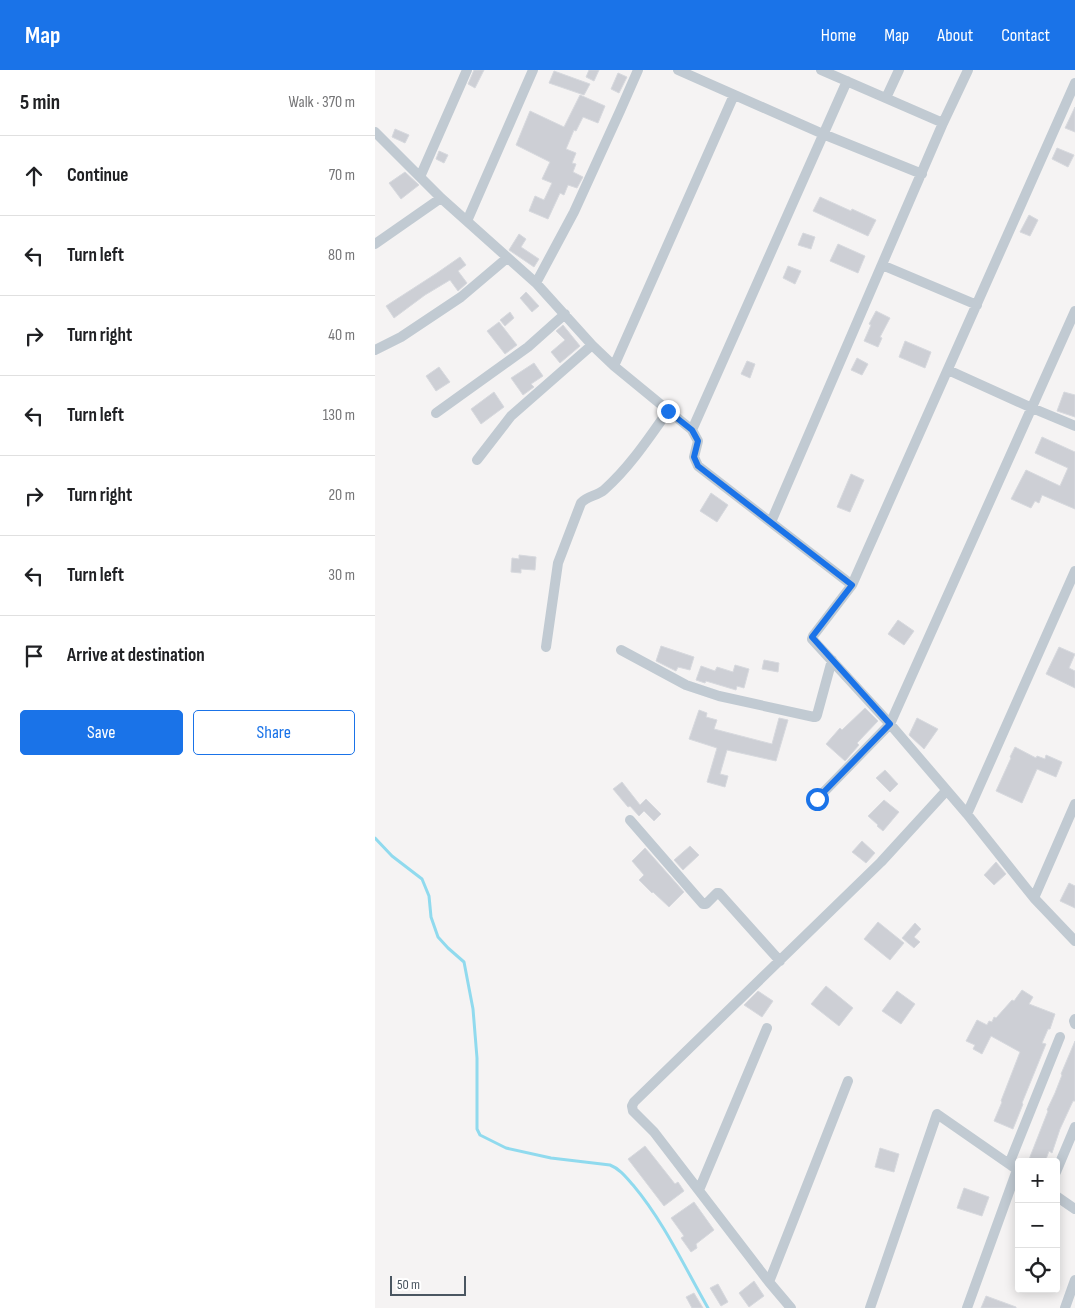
<!DOCTYPE html>
<html lang="en">
<head>
<meta charset="utf-8">
<style>
	:root { --surface:#fff; --page:#f6f6f6; --text:#202124; --muted:#757577; --line:#e0e0e0; --accent:#1a73e8 }
	body { margin:0; font-family:"Sofia Sans Condensed",sans-serif; background:var(--page); color:var(--text) }
	.controls { position:absolute; right:15px; bottom:15px; display:grid; overflow:hidden; border-radius:5px; box-shadow:0 2px 12px #0003 }
	.controls button { width:45px; height:45px; display:grid; place-items:center; padding:0; border:0; border-bottom:1px solid var(--line); background:var(--surface); color:var(--text); font:25px sans-serif }
	.scale { position:absolute; left:15px; bottom:12px; width:76px; box-sizing:border-box; padding-left:5px; border:2px solid #4a5661; border-top:0; font-size:14px; line-height:18px; white-space:nowrap; color:#4a5661; -webkit-text-stroke:4px #fff; paint-order:stroke }
	.stop { position:absolute; width:15px; height:15px; margin:-11px; border:4px solid #1a73e8; border-radius:50%; background:#fff }
	.stop.end { background:#1a73e8; border-color:#fff; box-shadow:0 1px 5px #0008 }
	.list { margin:0; padding:0; list-style:none }
	h2 { display:flex; justify-content:space-between; align-items:center; height:65px; margin:0; padding:0 20px; font-size:21px }
	h2 small { font-size:16px; font-weight:400; color:var(--muted) }
	.list li { display:grid; grid-template-columns:32px 1fr auto; gap:15px; align-items:center; box-sizing:border-box; height:80px; padding:0 20px; border-top:1px solid var(--line) }
	.list b { display:block; font-size:19px; white-space:nowrap }
	.list em { font-size:16px; font-style:normal; color:var(--muted) }
	.actions { display:flex; gap:10px; padding:15px 20px }
	.actions a { flex:1; padding:11px 0; border:1px solid var(--accent); border-radius:5px; text-align:center; font-size:18px; color:var(--accent) }
	.actions .main { background:var(--accent); color:#fff }
	.icon { flex:none; width:28px; height:28px; fill:none; stroke:currentColor; stroke-width:2; stroke-linecap:round; stroke-linejoin:round }
	.map { position:relative; flex:none; width:700px; height:1238px; overflow:hidden }
	header { display:flex; align-items:center; gap:30px; box-sizing:border-box; height:70px; padding:0 25px; background:var(--accent); color:#fff }
	header strong { font-size:24px }
	nav { display:flex; gap:28px; margin-inline-start:auto; font-size:18px }
	main { display:flex }
	aside { flex:1; background:var(--surface) }
	.map>svg:first-child { display:block }
</style>
</head>
<body>
<header>
<strong>Map</strong>
<nav><a>Home</a><a>Map</a><a>About</a><a>Contact</a></nav>
</header>
<main>
<aside>
<h2>5 min<small>Walk · 370 m</small></h2>
<ul class="list">
<li><svg class="icon" aria-label="ahead" viewBox="0 0 24 24"><path d="M12 20V5M6 11l6-6 6 6"/></svg><div><b>Continue</b></div><em>70 m</em></li>
<li><svg class="icon" aria-label="left" viewBox="0 0 24 24"><path d="M17 20v-9H6M10 6l-5 5 5 5"/></svg><div><b>Turn left</b></div><em>80 m</em></li>
<li><svg class="icon" aria-label="right" viewBox="0 0 24 24"><path d="M7 20v-9h11M14 6l5 5-5 5"/></svg><div><b>Turn right</b></div><em>40 m</em></li>
<li><svg class="icon" aria-label="left" viewBox="0 0 24 24"><path d="M17 20v-9H6M10 6l-5 5 5 5"/></svg><div><b>Turn left</b></div><em>130 m</em></li>
<li><svg class="icon" aria-label="right" viewBox="0 0 24 24"><path d="M7 20v-9h11M14 6l5 5-5 5"/></svg><div><b>Turn right</b></div><em>20 m</em></li>
<li><svg class="icon" aria-label="left" viewBox="0 0 24 24"><path d="M17 20v-9H6M10 6l-5 5 5 5"/></svg><div><b>Turn left</b></div><em>30 m</em></li>
<li><svg class="icon" aria-label="arrive" viewBox="0 0 24 24"><path d="M6 21V4h12l-3 4 3 4H6"/></svg><div><b>Arrive at destination</b></div></li>
</ul>
<div class="actions"><a class="main">Save</a><a>Share</a></div>
</aside>
<div class="map">
<svg width="700" height="1238" viewBox="0 0 700 1238">
	<rect width="100%" height="100%" fill="#f5f3f3"/>
	<g fill="none" stroke-linecap="round" stroke-linejoin="round">
		<path stroke="#90daee" stroke-width="3" d="M0,768L17,786L47,809L54,826L56,847L63,867L73,878L89,892L98,939L102,988V1059L105,1065L131,1078L176,1088L235,1095C245,1099 251,1107 258,1115C289,1152 309,1196 333,1238"/>
	</g>
	<path fill="#cdcfd5" stroke="#d7d9de" d="M99,0H109L100,18L93,14Z
		M214,0H224L219,11L211,7Z
		M179,1L215,14L209,25L174,13Z
		M243,3L252,7L244,23L236,19Z
		M205,25L230,36L223,53L208,47L201,61L199,60L191,79L201,83L197,93L201,94L198,102L208,107L202,118L193,115L189,125L185,123L173,149L154,141L160,126L169,130L177,113L167,109L175,92L141,75L155,41L189,57Z
		M700,37V62L690,58Z
		M20,59L34,65L30,73L17,67Z
		M682,78L699,85L693,97L677,89Z
		M64,81L73,85L69,93L61,89Z
		M30,102L44,115L26,129L14,113Z
		M445,127L476,141L477,139L501,150L493,166L438,141Z
		M654,145L663,150L655,166L645,162Z
		M428,163L440,167L436,179L423,175Z
		M144,164L151,169L146,177L164,189L159,197L134,180Z
		M463,174L490,186L483,203L455,191Z
		M85,187L91,195L83,201L92,213L83,221L75,210L50,225L19,248L11,236L62,203Z
		M413,196L426,201L420,214L408,208Z
		M151,222L164,236L157,242L145,228Z
		M501,241L515,248L505,267L507,268L503,277L489,271L496,255L494,254Z
		M135,242L139,248L130,256L125,250Z
		M124,252L142,275L130,284L112,261Z
		M188,255L205,276L185,293L176,282L190,270L181,261Z
		M530,271L556,282L550,298L524,287Z
		M482,288L493,294L487,305L476,300Z
		M372,291L380,294L375,308L366,304Z
		M159,293L168,306L156,314L159,317L148,325L136,308Z
		M64,297L75,312L61,321L51,306Z
		M119,322L129,337L106,354L96,339Z
		M689,322L700,325V347L682,341Z
		M667,367L700,382V439L667,425L664,433L660,431L656,438L636,429L651,400L685,416L693,398L660,383Z
		M476,404L489,410L475,442L462,437Z
		M336,423L353,435L342,452L325,441Z
		M144,485L161,487L160,500L146,499V503L136,502L137,488L144,489Z
		M523,550L539,561L529,575L513,564Z
		M286,576L319,587L315,600L303,597L301,601L281,591Z
		M684,577L700,584L694,598L700,601V618L671,604Z
		M389,590L404,593L403,602L387,599Z
		M360,595L374,599L369,618L362,616L361,620L331,611L330,613L321,610L326,596L340,601L342,597L358,602Z
		M490,638L503,651L482,673L484,675L470,691L451,674L465,658L467,660Z
		M324,640L332,643L331,647L342,650L339,659L397,674L404,648L413,650L401,691L352,680L345,704L353,706L350,717L332,712L342,678L314,669Z
		M542,648L563,659L549,679L534,665Z
		M640,677L661,688L662,686L670,689L671,685L687,692L681,707L662,699L647,733L621,721L636,688L635,687Z
		M510,700L523,714L515,722L501,708Z
		M247,712L265,735L271,729L286,744L279,751L269,741L264,746L255,736L253,737L238,719Z
		M509,730L524,742L508,761L502,756L503,755L493,746Z
		M487,771L500,783L491,793L477,782Z
		M315,776L324,785L308,800L299,790Z
		M270,778L309,822L294,837L278,822L277,823L264,810L269,805L257,791Z
		M621,792L631,804L619,815L609,805Z
		M694,813L700,816V838L685,831Z
		M503,852L529,873L515,890L489,869Z
		M540,853L546,859L539,867L545,872L539,878L527,868Z
		M451,916L478,938L464,956L436,934Z
		M647,920L658,927L654,934L680,944L675,959H673L667,973L671,974L647,1033L648,1034L638,1059L619,1051L627,1032L626,1031L645,982L616,966L607,984L598,979L600,975L591,971L602,950L612,955L614,951L617,952L619,947L621,948L637,930L639,931Z
		M383,921L398,931L387,947L369,935Z
		M522,921L540,934L526,954L507,941Z
		M700,971V1031H698L685,1059L677,1083L674,1081L670,1092H653L673,1041L672,1040L680,1023L687,1005L686,1004Z
		M270,1076L300,1114L303,1112L309,1121L289,1136L253,1089Z
		M505,1078L524,1084L519,1102L500,1097Z
		M589,1118L614,1127L607,1146L582,1138Z
		M319,1132L339,1160L321,1174L322,1178L316,1182L306,1168L309,1166L296,1148Z
		M379,1211L389,1226L374,1237L364,1223Z
		M343,1214L353,1232L346,1236L335,1218Z
		M319,1223L328,1238H317L311,1227Z
		M611,1226L641,1237V1238H606Z"/>
	<g fill="none" stroke-linecap="round" stroke-linejoin="round">
		<path stroke="#c1cad2" stroke-width="10" d="M303,0L448,64L547,104
			M446,0L568,53
			M511,28L524,0
			M0,62L66,128L161,213L217,275L239,296L317,360L323,371L319,387L323,396L477,515L438,566L437,569L515,654L592,744L659,828L700,871
			M45,107L92,0
			M92,151L158,0
			M0,174L66,128
			M507,195L602,235
			M161,213L199,142L245,41L263,0
			M0,280L26,267L86,227L132,188
			M239,296L359,25
			M573,300L657,338L700,356
			M61,343L153,277L190,244
			M317,360L472,11
			M102,390L136,346L217,275
			M396,452L568,53L593,0
			M477,515L700,13
			M171,577L183,493L206,433C212,426 222,426 229,420C254,398 274,368 293,341
			M246,580L311,615L344,626L439,647H441L442,645L457,590
			M442,729L515,654L700,241
			M592,744L700,501
			M255,750L328,834H331L342,823H344L405,891
			M659,828L700,734
			M700,949L699,951L700,954
			M634,1094L685,967
			M681,1102L700,1057
			M324,1120L392,958
			M681,1126L700,1139
			M394,1212L473,1011
			M416,1238L394,1212L279,1062L258,1041L257,1036L259,1032L506,792L571,721
			M495,1238L562,1044L644,1101
			M592,1238L642,1100
			M690,1238L700,1210"/>
	</g>
	<g fill="none" stroke-linecap="round" stroke-linejoin="round">
		<path stroke="#1a73e8" stroke-width="6" d="M293,341L317,360L323,371L319,387L323,396L477,515L437,567L515,654L442,729"/>
	</g>
</svg>
<div class="controls">
<button>+</button>
<button>−</button>
<button><svg class="icon" aria-label="locate" viewBox="0 0 24 24"><circle cx="12" cy="12" r="6"/><path d="M12 2v4M12 18v4M2 12h4M18 12h4"/></svg></button>
</div>
<div class="scale">50 m</div>
<div class="stop" style="left:442px;top:729px"></div>
<div class="stop end" style="left:293px;top:341px"></div>
</div>
</main>
</body>
</html>
